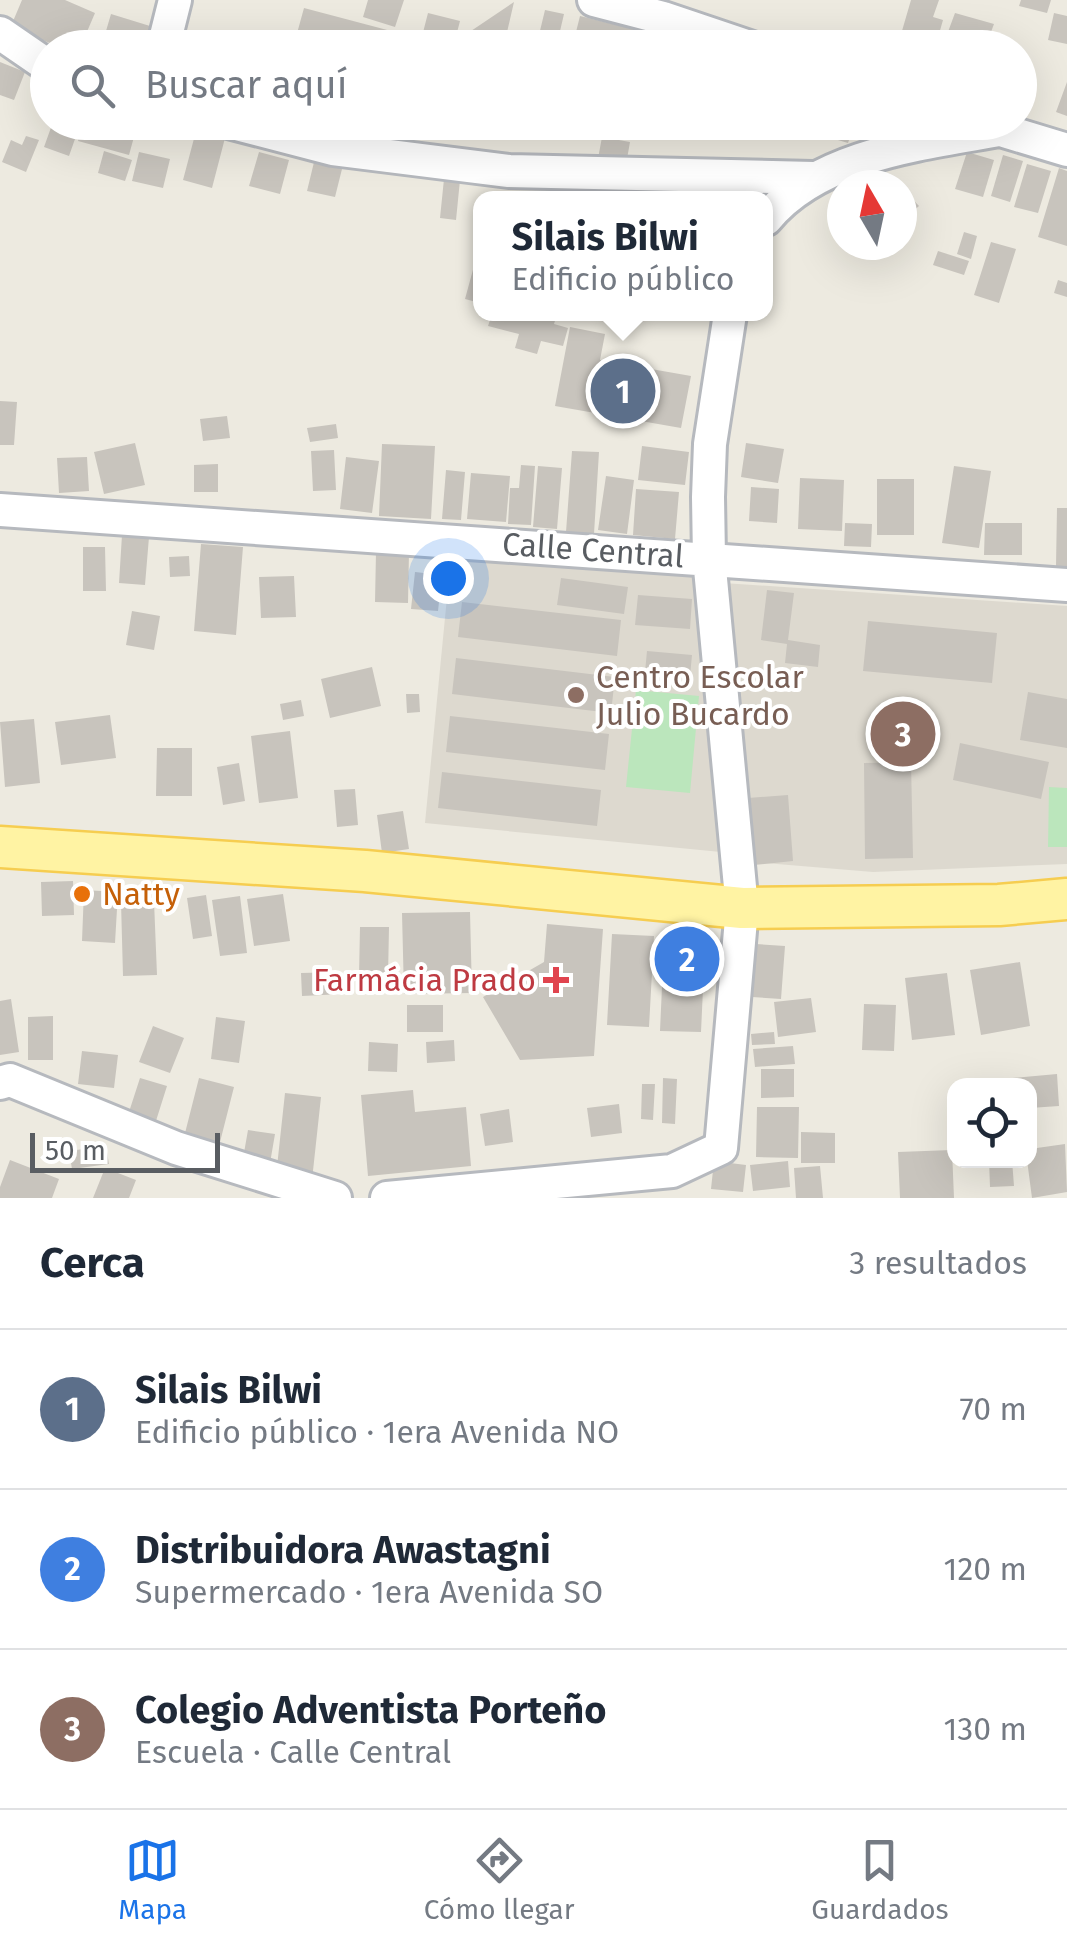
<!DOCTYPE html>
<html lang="es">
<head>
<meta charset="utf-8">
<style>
	:root { --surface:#fff; --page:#f6f6f7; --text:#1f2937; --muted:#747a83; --line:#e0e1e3; --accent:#1a73e8 }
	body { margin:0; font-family:"Fira Sans",sans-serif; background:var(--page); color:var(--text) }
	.controls { position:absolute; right:30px; bottom:30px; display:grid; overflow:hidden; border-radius:20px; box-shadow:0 10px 40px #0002 }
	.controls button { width:90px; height:90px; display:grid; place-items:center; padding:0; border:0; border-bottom:2px solid var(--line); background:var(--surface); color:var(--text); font:50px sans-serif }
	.compass { position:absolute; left:827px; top:170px; width:90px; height:90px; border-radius:50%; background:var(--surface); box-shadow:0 10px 40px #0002; rotate:351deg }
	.scale { position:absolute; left:30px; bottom:25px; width:190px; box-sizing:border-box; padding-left:10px; border:5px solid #595d62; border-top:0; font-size:28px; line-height:35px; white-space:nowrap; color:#595d62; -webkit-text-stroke:8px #fff; paint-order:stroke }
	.you { position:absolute; left:448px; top:578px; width:35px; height:35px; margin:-25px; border:8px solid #fff; border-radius:50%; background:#1a73e8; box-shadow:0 0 0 15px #1a73e833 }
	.badge { display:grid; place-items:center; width:65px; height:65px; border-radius:50%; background:var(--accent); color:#fff; font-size:32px; font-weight:700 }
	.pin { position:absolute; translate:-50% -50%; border:5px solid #fff; box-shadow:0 2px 10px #0006 }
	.popup { position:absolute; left:473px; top:191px; width:300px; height:130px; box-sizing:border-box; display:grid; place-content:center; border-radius:20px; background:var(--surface); filter:drop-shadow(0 2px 8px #0005); font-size:32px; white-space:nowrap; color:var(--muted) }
	.popup b { font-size:38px; color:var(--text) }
	.popup::after { content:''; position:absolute; left:50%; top:100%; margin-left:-20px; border:20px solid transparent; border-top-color:var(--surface) }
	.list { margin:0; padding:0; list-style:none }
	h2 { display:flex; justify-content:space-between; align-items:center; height:130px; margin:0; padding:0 40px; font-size:42px }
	h2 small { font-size:32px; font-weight:400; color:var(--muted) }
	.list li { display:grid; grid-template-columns:65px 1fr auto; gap:30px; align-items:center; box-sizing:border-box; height:160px; padding:0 40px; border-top:2px solid var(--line) }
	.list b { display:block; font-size:38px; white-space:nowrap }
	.list p { margin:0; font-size:32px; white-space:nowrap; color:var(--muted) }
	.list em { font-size:32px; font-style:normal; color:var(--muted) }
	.icon { flex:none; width:55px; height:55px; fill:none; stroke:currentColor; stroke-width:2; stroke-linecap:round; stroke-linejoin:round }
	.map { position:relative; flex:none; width:1067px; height:1198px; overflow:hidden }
	.search { position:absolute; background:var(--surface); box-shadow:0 10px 40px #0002; left:30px; right:30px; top:30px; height:110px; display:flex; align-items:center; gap:25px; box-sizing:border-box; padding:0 35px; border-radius:55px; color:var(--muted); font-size:38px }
	.sheet { height:610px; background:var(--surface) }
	nav { display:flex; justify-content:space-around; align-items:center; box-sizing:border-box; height:140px; border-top:2px solid var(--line); background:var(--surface); font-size:28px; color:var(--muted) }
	nav a { display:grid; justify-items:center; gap:5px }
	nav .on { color:var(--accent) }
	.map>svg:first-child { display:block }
</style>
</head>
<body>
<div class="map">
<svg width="1067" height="1198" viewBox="0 0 1067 1198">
	<rect width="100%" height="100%" fill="#edeae0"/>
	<path fill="#ddd9cf" d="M452,546L700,567L731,853L425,823Z
		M723,583L1067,606V864L873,872L753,862Z"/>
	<path fill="#bbe6bc" d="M636,690L699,696L690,793L626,787Z
		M1049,787L1067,788V847H1048Z"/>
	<path fill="#c8c4bd" d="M22,0H65L95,13L80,48H61L11,26Z
		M368,0H404L395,27L363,17Z
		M911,0H939L933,17L943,20L935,48H897Z
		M1021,0H1051L1047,13L1019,6Z
		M514,2L505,41L468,33Z
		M304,8L391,31L387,48H335L296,37Z
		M545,10L564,14L557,44L538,39Z
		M428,13L460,21L453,48H419Z
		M955,13L994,24L985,48H942Z
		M1054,13L1067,16V44L1048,40Z
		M111,14L150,26L143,48H101Z
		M580,16L633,29L628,48H572Z
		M641,37L673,47V48H638Z
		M0,62L25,72L14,100L0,95Z
		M1067,82V116L1056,112Z
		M53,122H81L69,156L44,147Z
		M83,122H125L137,126L129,155L78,141Z
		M387,122H410L406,139L384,133Z
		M814,122H855L848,143L811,132Z
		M196,131L225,138L212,188L183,180Z
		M26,136L39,140L26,172L2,162L11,140L22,145Z
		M602,137L630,142L625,170L597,164Z
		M104,151L132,160L125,181L98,173Z
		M139,152L170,159L163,188L132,181Z
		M259,152L289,160L280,194L249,186Z
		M967,152L994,160L983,197L955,189Z
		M316,154L344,161L335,197L307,191Z
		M1003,155L1023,161L1010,202L991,196Z
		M1027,164L1051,171L1038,213L1014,207Z
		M1059,168L1067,171V246L1038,237Z
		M444,179L460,180L456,220L440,218Z
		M902,188L919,206L909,215L916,222L902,235Z
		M641,189L696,196V198H640Z
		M475,231H480V258L473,257Z
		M964,232L977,236L971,259L957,254Z
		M991,242L1016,249L999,303L974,295Z
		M938,251L969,261L964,275L933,265Z
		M474,266L480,268V303L465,299Z
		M1058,280L1067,283V297L1054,293Z
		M492,314H557L554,324L568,328L563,346L541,341L537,354L515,348L519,334L488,326Z
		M570,327L605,334L600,360L691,376L681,428L555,406Z
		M0,401L17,402L14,445H0Z
		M227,416L230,438L203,441L200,419Z
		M336,424L338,438L310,442L307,428Z
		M135,443L145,485L104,494L94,452Z
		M746,443L784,449L778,483L741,477Z
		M382,444L435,446L431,519L379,516Z
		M642,446L689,452L685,485L638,480Z
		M334,450L336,490L313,491L311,451Z
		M572,451L599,452L594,534L566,532Z
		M87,457L89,491L59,493L57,458Z
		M346,457L379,461L372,513L340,509Z
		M218,464V492H194V465Z
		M521,465L535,466L531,525L508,524L510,488H519Z
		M538,466L562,468L557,529L533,527Z
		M954,466L991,471L979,548L942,543Z
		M446,470L465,472L461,520L442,519Z
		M471,473L510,476L506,522L467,519Z
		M606,476L634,480L627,534L598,530Z
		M800,478L844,480L842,531L798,529Z
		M877,479H914V535H877Z
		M751,487L779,489L777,523L749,521Z
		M636,489L679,492L675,539L633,535Z
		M1057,508H1067V566H1056Z
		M845,523L872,524L871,547L844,546Z
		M985,523H1022V555H984Z
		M122,535L149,537L145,585L119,583Z
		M201,544L243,547L236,635L194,631Z
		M83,547H105L106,591H83Z
		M376,552H409L408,603L375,602Z
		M189,556L190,576L170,577L169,557Z
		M415,572L442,575L438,611L411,609Z
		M294,576L296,617L261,618L259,577Z
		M561,578L628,587L624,614L557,605Z
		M767,590L794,593L788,640L820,645L818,667L785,663L787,644L761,640Z
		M638,595L692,599L690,629L635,625Z
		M462,602L621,620L617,656L458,637Z
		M132,611L160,616L154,650L126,645Z
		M868,621L997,633L992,683L863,671Z
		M647,651L692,655L690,676L645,672Z
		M456,658L615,677L611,713L452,694Z
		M372,667L381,706L330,718L321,679Z
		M1028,692L1067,699V748L1020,740Z
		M406,694H419L420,712L407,713Z
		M301,700L304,716L283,720L280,704Z
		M110,715L116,758L61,765L55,722Z
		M450,716L609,734L605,770L446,752Z
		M34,719L40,783L5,787L0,722Z
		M290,731L298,798L259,803L251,736Z
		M960,743L1049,762L1041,799L953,780Z
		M157,748H192V796H156Z
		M911,762L913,858L865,859L864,763Z
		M239,763L245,801L223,805L217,767Z
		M442,772L601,790L597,826L438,808Z
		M355,789L358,825L337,827L334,790Z
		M788,795L793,861L754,865L748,798Z
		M403,811L409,849L382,853L377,815Z
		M73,881L74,915L42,916L41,882Z
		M84,890L118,892L115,943L82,941Z
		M283,894L290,941L254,946L247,899Z
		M206,895L212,936L193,939L187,898Z
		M240,896L247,953L220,956L212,900Z
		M154,901L157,975L123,976L121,902Z
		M470,912L472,993L404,994L402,913Z
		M547,924L603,929L594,1056L520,1060L483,997L544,962Z
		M360,927H389L388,977H359Z
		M612,934L654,936L649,1027L607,1025Z
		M662,936L714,938L712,982L660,980Z
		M756,944L785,946L781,999L752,997Z
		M1020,962L1030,1026L981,1035L970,970Z
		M342,972L343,994L302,996L301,973Z
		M947,973L955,1035L912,1040L905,978Z
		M662,987L703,989L701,1032L660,1031Z
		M811,998L816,1032L778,1037L774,1002Z
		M11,999L19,1052L0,1055V1001Z
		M864,1004L896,1005L894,1051L862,1050Z
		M407,1005H443V1032H407Z
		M53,1016V1060H28V1017Z
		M216,1017L245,1021L239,1063L211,1059Z
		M153,1026L184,1038L170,1073L139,1062Z
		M774,1032L775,1044L752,1045L751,1034Z
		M454,1040L455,1061L427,1063L426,1042Z
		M369,1042L398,1044L397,1072L368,1071Z
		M793,1046L795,1064L755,1067L753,1049Z
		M82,1051L118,1055L114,1088L78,1084Z
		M761,1069H794V1097L761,1098Z
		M1057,1074L1059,1106L1030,1108V1086H1002V1079Z
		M140,1078L167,1086L155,1124L128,1115Z
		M199,1078L234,1087L218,1150L183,1141Z
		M663,1078L677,1079L675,1124L662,1123Z
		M642,1084H655L653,1120L641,1119Z
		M413,1090L415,1112L466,1107L471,1166L368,1176L361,1095Z
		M285,1093L321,1097L312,1180L276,1176Z
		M619,1104L622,1133L591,1137L587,1108Z
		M757,1107H799L798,1158L756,1157Z
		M509,1109L513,1142L485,1146L480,1114Z
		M248,1130L275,1134L269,1169L242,1164Z
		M801,1132L835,1133V1163H801Z
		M1065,1144L1067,1192L1032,1198L1027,1160H1030V1149Z
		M106,1146L109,1164L72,1169L69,1151Z
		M952,1150L954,1198H900L898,1152Z
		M10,1160L59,1179L52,1198H0V1187Z
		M989,1160H1012L1014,1186L990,1187Z
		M714,1161L746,1165L743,1192L711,1189Z
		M788,1161L790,1187L753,1191L750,1165Z
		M820,1166L823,1198H796L794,1168Z
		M105,1168L136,1180L129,1198H93Z"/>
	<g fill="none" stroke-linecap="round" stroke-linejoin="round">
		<g stroke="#b6b9be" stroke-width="38">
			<path id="minor" d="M594,0L663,18L752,48
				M0,33L48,66
				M163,48L175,0
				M229,122L333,149L509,171L813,178
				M981,124L1067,150
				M766,219C818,155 921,144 999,130
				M0,510L1067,585
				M0,1083L10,1080L176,1148L335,1198
				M387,1198L672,1171L721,1148L742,908L709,558L708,497L710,444L730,314"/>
		</g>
		<g stroke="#f6cd50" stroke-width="45">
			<path id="major" d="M0,847L365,871L742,908L999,905L1067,899"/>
		</g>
		<use href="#minor" stroke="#fff" stroke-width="32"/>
		<use href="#major" stroke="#fff3a3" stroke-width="40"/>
	</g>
	<circle fill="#8d6e63" stroke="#fff" stroke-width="4" cx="576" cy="695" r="10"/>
	<circle fill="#e8710a" stroke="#fff" stroke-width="4" cx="82" cy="894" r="10"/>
	<path fill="#e0444e" stroke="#fff" stroke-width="4" d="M551 965h10v10h10v10h-10v10h-10v-10h-10v-10h10z"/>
	<g text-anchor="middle" stroke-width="8" stroke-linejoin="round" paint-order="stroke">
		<g font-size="32" fill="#595d62" stroke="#fff">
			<text transform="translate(593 550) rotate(4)" y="11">Calle Central</text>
		</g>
		<g font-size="32" fill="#785e54" stroke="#fff" text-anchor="start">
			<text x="596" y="688">Centro Escolar<tspan x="596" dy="37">Julio Bucardo</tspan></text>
		</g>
		<g font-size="32" fill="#c56008" stroke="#fff" text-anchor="start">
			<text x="102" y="905">Natty</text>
		</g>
		<g font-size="32" fill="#be3a42" stroke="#fff" text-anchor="end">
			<text x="536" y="991">Farmácia Prado</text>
		</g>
	</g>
</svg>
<div class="controls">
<button><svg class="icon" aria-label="locate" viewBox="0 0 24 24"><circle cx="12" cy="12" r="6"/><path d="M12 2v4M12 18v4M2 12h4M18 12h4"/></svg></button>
</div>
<svg class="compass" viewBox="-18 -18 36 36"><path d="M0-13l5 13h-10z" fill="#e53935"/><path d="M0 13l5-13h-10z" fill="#747a83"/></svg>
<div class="scale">50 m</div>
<div class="you"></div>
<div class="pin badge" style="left:623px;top:391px;background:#5c6f8a">1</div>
<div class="popup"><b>Silais Bilwi</b>Edificio público</div>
<div class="pin badge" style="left:687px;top:959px;background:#3f7fe0">2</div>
<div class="pin badge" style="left:903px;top:734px;background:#8d6e63">3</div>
<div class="search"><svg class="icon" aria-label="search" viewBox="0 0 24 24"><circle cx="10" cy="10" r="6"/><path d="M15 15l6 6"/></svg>Buscar aquí</div>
</div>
<section class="sheet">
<h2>Cerca<small>3 resultados</small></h2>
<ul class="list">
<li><span class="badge" style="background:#5c6f8a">1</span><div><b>Silais Bilwi</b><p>Edificio público · 1era Avenida NO</p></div><em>70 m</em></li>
<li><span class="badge" style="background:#3f7fe0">2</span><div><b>Distribuidora Awastagni</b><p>Supermercado · 1era Avenida SO</p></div><em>120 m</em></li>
<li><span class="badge" style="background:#8d6e63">3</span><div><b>Colegio Adventista Porteño</b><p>Escuela · Calle Central</p></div><em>130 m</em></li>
</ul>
</section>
<nav>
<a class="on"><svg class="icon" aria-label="map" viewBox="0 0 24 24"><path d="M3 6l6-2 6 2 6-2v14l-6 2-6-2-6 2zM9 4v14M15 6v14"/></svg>Mapa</a>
<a><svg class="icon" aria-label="directions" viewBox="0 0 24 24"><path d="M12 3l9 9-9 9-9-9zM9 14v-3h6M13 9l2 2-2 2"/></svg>Cómo llegar</a>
<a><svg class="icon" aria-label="saved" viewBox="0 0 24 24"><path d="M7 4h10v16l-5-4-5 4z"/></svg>Guardados</a>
</nav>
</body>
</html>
